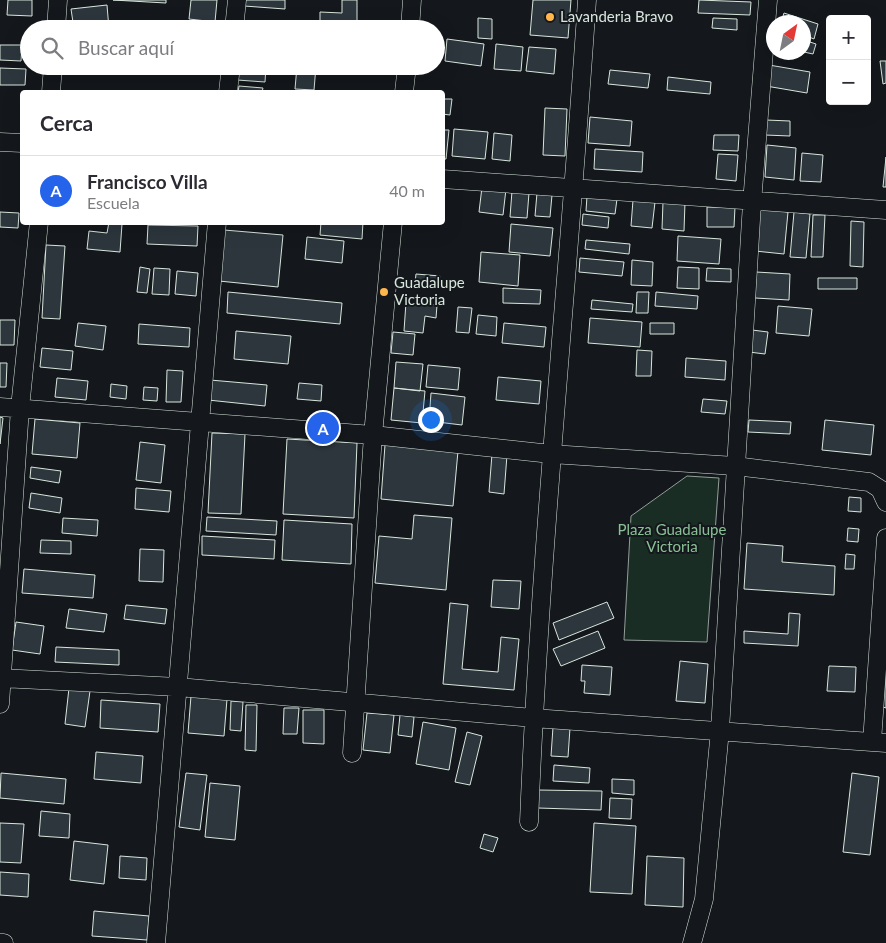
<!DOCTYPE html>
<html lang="es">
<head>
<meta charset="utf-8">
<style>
	:root { --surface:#fff; --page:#f7f7f7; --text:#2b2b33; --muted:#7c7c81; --line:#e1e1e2; --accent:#2563eb }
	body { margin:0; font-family:Lato,sans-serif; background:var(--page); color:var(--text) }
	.controls { position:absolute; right:15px; top:15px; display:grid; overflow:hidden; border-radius:5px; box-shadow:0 5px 20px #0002 }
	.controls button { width:45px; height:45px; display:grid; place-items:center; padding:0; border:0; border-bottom:1px solid var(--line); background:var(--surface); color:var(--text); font:25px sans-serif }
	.compass { position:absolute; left:766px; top:15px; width:45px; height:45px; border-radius:50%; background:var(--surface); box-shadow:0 5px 20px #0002; rotate:33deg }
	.you { position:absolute; left:430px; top:419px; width:18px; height:18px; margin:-12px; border:4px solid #fff; border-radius:50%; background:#1a73e8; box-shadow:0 0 0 8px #1a73e833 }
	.badge { display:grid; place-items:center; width:32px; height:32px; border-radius:50%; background:var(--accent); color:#fff; font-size:16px; font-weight:700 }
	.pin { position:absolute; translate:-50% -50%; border:2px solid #fff; box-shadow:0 1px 5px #0006 }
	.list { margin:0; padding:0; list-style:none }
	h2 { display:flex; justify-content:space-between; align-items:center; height:65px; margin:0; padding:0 20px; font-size:21px }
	h2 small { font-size:16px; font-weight:400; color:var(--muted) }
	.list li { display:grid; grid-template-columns:32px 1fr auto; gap:15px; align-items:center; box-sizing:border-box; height:70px; padding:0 20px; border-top:1px solid var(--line) }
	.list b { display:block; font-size:19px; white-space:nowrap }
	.list p { margin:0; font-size:16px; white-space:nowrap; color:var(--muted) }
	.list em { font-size:16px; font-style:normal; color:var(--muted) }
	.icon { flex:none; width:28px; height:28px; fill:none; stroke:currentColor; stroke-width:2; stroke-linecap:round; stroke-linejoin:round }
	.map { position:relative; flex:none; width:886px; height:943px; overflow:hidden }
	.search { position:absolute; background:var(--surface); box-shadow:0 5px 20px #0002; left:20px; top:20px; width:425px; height:55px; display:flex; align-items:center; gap:12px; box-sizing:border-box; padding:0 18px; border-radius:28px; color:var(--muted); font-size:19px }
	.panel { position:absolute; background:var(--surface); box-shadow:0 5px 20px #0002; left:20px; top:90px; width:425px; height:135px; border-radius:5px }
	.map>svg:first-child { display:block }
</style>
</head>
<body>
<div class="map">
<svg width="886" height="943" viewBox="0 0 886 943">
	<rect width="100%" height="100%" fill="#14181c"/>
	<path fill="#1a2d24" stroke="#939e99" d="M687,476L719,478L707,642L624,640L631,516Z"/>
	<path fill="#2c363c" stroke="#d8e6dc" d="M8,0H32V16L7,15Z
		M113,0H166V3Z
		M191,0H217L215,22L189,19Z
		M245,0H285V9L244,6Z
		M342,0H357V25H320V12L342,13Z
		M533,0H571L568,38L530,35Z
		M699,0L751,2L750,15L698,13Z
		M107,5L109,29H74L71,9Z
		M784,13L818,24L814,39L804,35V22H781Z
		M478,18L492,19V39L478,38Z
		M713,18L737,19V30L712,28Z
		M191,26V29H164Z
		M447,39L484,44L481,66L445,61Z
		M804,40L816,44L813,54L804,52Z
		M496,44L523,47L521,71L494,69Z
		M0,45H22L21,61L0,60Z
		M529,47L556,49L554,74L526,71Z
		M880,61H886V83L883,84Z
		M769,65L810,72L807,93L766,86Z
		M238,66H266L265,82L237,80Z
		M267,66H292L291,71L267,69Z
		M297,66H316L314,90L295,89Z
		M0,68L26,69L25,85H0Z
		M610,70L650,74L648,88L608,84Z
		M668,77L711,82L710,94L667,90Z
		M239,86L263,88L262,92H238Z
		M442,99H452L450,115L442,114Z
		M545,108L567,109L565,156L543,155Z
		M590,117L632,121L630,146L588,143Z
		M766,120L790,121V136L765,135Z
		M454,129L488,132L485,159L452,156Z
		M442,130H449L446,159H442Z
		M494,133L512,135L510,161L492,159Z
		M714,135H739L738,151L713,150Z
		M767,145L796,148L794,180L765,177Z
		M595,149L643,152L642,172L594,169Z
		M802,153L823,155L821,182L800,181Z
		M718,154L738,155L736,181L716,179Z
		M886,157V187H883Z
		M482,187L506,189L503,215L479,212Z
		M512,191L529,193L527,218L510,217Z
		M537,193L552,195L550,217L535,216Z
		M587,196L617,199L615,214L586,211Z
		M633,200L655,202L652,228L631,226Z
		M663,202H685L684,231L662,229Z
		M707,207H735L734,227H707Z
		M759,208L788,212L784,254L755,251Z
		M0,212L19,213L18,228L0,227Z
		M794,212L810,214L806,258L790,257Z
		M583,214L609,217L608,228L582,225Z
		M813,215H825L823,257H811Z
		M851,221L864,222L863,267L850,266Z
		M109,222L122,224L120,252L87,249L89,231L107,233Z
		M321,222H363L362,239L320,235Z
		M511,224L553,228L550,256L509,252Z
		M148,225L198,226L197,246L147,244Z
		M224,230L283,235L278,287L219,281Z
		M678,236L721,239L719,264L677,261Z
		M307,237L344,241L342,263L305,259Z
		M586,240L630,244L629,254L585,249Z
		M46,245L65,246L60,319L42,318Z
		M481,252L520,255L518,286L479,282Z
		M580,258L624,262L622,276L579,272Z
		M632,260L653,262L652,286L631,285Z
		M140,267L150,269L147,293L137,292Z
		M678,267L699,268V289L677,288Z
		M154,268L170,269L169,295L152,294Z
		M707,268L731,269V282L706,281Z
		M177,271L198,273L196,296L175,294Z
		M756,272L790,274L789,300L755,298Z
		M416,274L440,276L439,286L415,283Z
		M818,278H857V289H818Z
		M503,288L541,290L540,304L503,303Z
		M228,292L342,303L340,324L227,313Z
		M637,292H649L648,313H636Z
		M656,292L698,296L697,309L655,306Z
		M592,300L633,304L632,312L591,309Z
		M406,302L437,305L436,318L425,316L423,333L404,331Z
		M778,306L812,309L809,336L776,333Z
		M458,307L472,308L469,333L456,332Z
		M478,315L497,317L496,336L476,334Z
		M590,318L642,322L640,347L588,343Z
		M0,320H15L14,345H0Z
		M78,323L106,326L103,350L75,346Z
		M504,323L546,327L544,347L502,343Z
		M650,323H674V334H650Z
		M139,324L190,328L189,347L138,344Z
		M752,330L768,332L765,354L749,352Z
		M236,331L291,336L288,364L234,359Z
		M393,332L415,334L413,355L391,353Z
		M42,348L73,351L71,370L40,367Z
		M637,350L652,351L651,376H636Z
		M686,358L726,361L725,380L685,377Z
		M396,362L423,364L420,391L394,388Z
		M0,363H7L6,387H0Z
		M428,365L460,368L458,390L426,387Z
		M167,370L183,371L181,402H166Z
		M498,377L541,381L539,404L496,400Z
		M57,378L88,381L86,400L55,397Z
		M210,380L267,385L265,406L208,400Z
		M299,383L322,385L321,401L297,399Z
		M111,384L127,386L126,399L110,397Z
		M144,387L158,388L157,401L143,400Z
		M394,388L425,391L422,423L391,420Z
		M431,393L465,397L462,425L429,421Z
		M703,399L727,401L725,414L701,412Z
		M0,417L3,418L0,444Z
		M35,419L80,423L77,458L32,454Z
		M749,420L791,422L790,434L748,432Z
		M825,420L874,425L871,455L822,450Z
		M212,433L245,434L241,514L208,513Z
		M287,439L357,443L354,518L283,514Z
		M140,442L165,445L161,483L136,480Z
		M385,445L458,451L453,506L381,499Z
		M492,454L507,455L504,494L489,492Z
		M31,467L61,471L59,483L30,478Z
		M136,488L171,491L169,512L135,509Z
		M31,493L62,498L60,513L29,508Z
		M849,497L861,498V512L848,511Z
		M414,515L452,518L446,590L375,583L379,536L412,539Z
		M207,517L277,521L276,535L206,531Z
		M63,518L98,520L97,536L62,533Z
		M284,520L352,524L351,564L282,560Z
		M848,528L859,529L858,542L847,541Z
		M202,536L275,540L274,559L202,555Z
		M41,540L71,541V554L40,553Z
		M747,543L783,546L782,562L835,566L834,595L744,589Z
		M140,549L164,550L163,582L139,581Z
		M846,554L855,555L854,569H845Z
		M24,569L95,575L93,598L22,593Z
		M493,580L521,581L519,609L491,607Z
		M607,602L614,618L559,640L553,623Z
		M450,603L468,605L462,669L498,672L501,637L519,639L514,690L443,684Z
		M126,605L167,609L165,624L124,619Z
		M69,609L107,614L104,632L66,628Z
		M789,613L800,614L798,646L744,643V631L788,634Z
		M16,622L44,626L40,654L12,650Z
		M598,631L605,648L561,666L553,649Z
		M56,647L119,650V665L55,662Z
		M680,661L708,664L705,703L676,701Z
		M582,665L612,667L610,695L584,693L585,681H581Z
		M829,666L856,667L855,692L827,691Z
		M886,670V708L883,707Z
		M69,688L90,691L85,727L65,724Z
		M191,696L227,699L224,736L188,733Z
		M101,700L160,704L158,732L100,728Z
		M231,701L243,702L241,731L230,730Z
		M246,705H257L256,751L245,750Z
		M284,708H299L297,734H283Z
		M303,710H324V744L303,743Z
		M367,713L394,715L390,753L363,750Z
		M400,715L414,717L412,737L398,735Z
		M423,722L456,728L449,770L416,764Z
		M553,727L570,728L568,757L551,756Z
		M467,732L482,736L470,785L455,782Z
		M96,752L143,756L141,783L94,779Z
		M554,765L590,768L589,783L553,781Z
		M1,773L66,779L64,804L0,798Z
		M186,773L207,775L200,830L179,827Z
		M852,773L879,777L870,855L843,852Z
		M612,779L634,780V795L612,793Z
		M210,783L240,786L235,840L205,837Z
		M538,790L602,791L601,810L538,808Z
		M610,798L632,799L631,819L609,818Z
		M41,811L70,814L69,838L39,836Z
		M0,823L24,824L21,863L0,862Z
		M594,823L636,826L632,894L590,892Z
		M484,834L498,838L493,852L480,848Z
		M74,841L108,845L104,884L70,880Z
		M120,856L147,858L146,880L119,878Z
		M647,856L684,858L683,907L645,905Z
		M0,872L29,874L28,897L0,895Z
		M94,911L149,916L147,940L92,936Z"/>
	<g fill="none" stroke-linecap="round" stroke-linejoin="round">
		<g stroke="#d8e6dc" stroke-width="19">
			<path id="minor" d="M56,29L58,0
				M234,29L237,0
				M410,29L412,0
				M51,92L53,66
				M228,92L231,66
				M404,92L407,66
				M0,142L22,143
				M442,179L886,210
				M0,407L373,435L551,454L735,466L869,482L880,489L886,502
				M0,678L178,687L533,718L886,743
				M0,704L20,408L39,222
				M872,742L886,538
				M352,753L373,435L393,222
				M529,822C540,547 569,274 587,0
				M0,943H4
				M156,943L217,222
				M692,943L704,899L720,730L752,203L768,0"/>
		</g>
		<use href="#minor" stroke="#14181c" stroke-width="18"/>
	</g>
	<g fill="#ffb74d" stroke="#14181c" stroke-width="2">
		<circle cx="550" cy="17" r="5"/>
		<circle cx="384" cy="292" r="5"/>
	</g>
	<g text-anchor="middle" stroke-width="4" stroke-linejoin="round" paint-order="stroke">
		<g font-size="15" fill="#d8e6dc" stroke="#14181c" text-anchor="start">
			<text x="560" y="22">Lavanderia Bravo</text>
			<text x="394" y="288">Guadalupe<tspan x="394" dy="17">Victoria</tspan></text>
		</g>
		<g font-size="15" fill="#8ac095" stroke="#14181c">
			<text x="672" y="535">Plaza Guadalupe<tspan x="672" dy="17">Victoria</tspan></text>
		</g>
	</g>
</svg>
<div class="controls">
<button>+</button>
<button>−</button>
</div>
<svg class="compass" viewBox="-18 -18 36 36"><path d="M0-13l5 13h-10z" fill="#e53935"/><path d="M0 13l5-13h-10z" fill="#7c7c81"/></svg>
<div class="you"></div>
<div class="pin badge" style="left:323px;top:428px">A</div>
<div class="search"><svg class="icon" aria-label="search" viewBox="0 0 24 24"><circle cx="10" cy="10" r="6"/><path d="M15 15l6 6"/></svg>Buscar aquí</div>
<section class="panel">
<h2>Cerca<small></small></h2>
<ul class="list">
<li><span class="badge">A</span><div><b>Francisco Villa</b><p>Escuela</p></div><em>40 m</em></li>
</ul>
</section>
</div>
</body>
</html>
